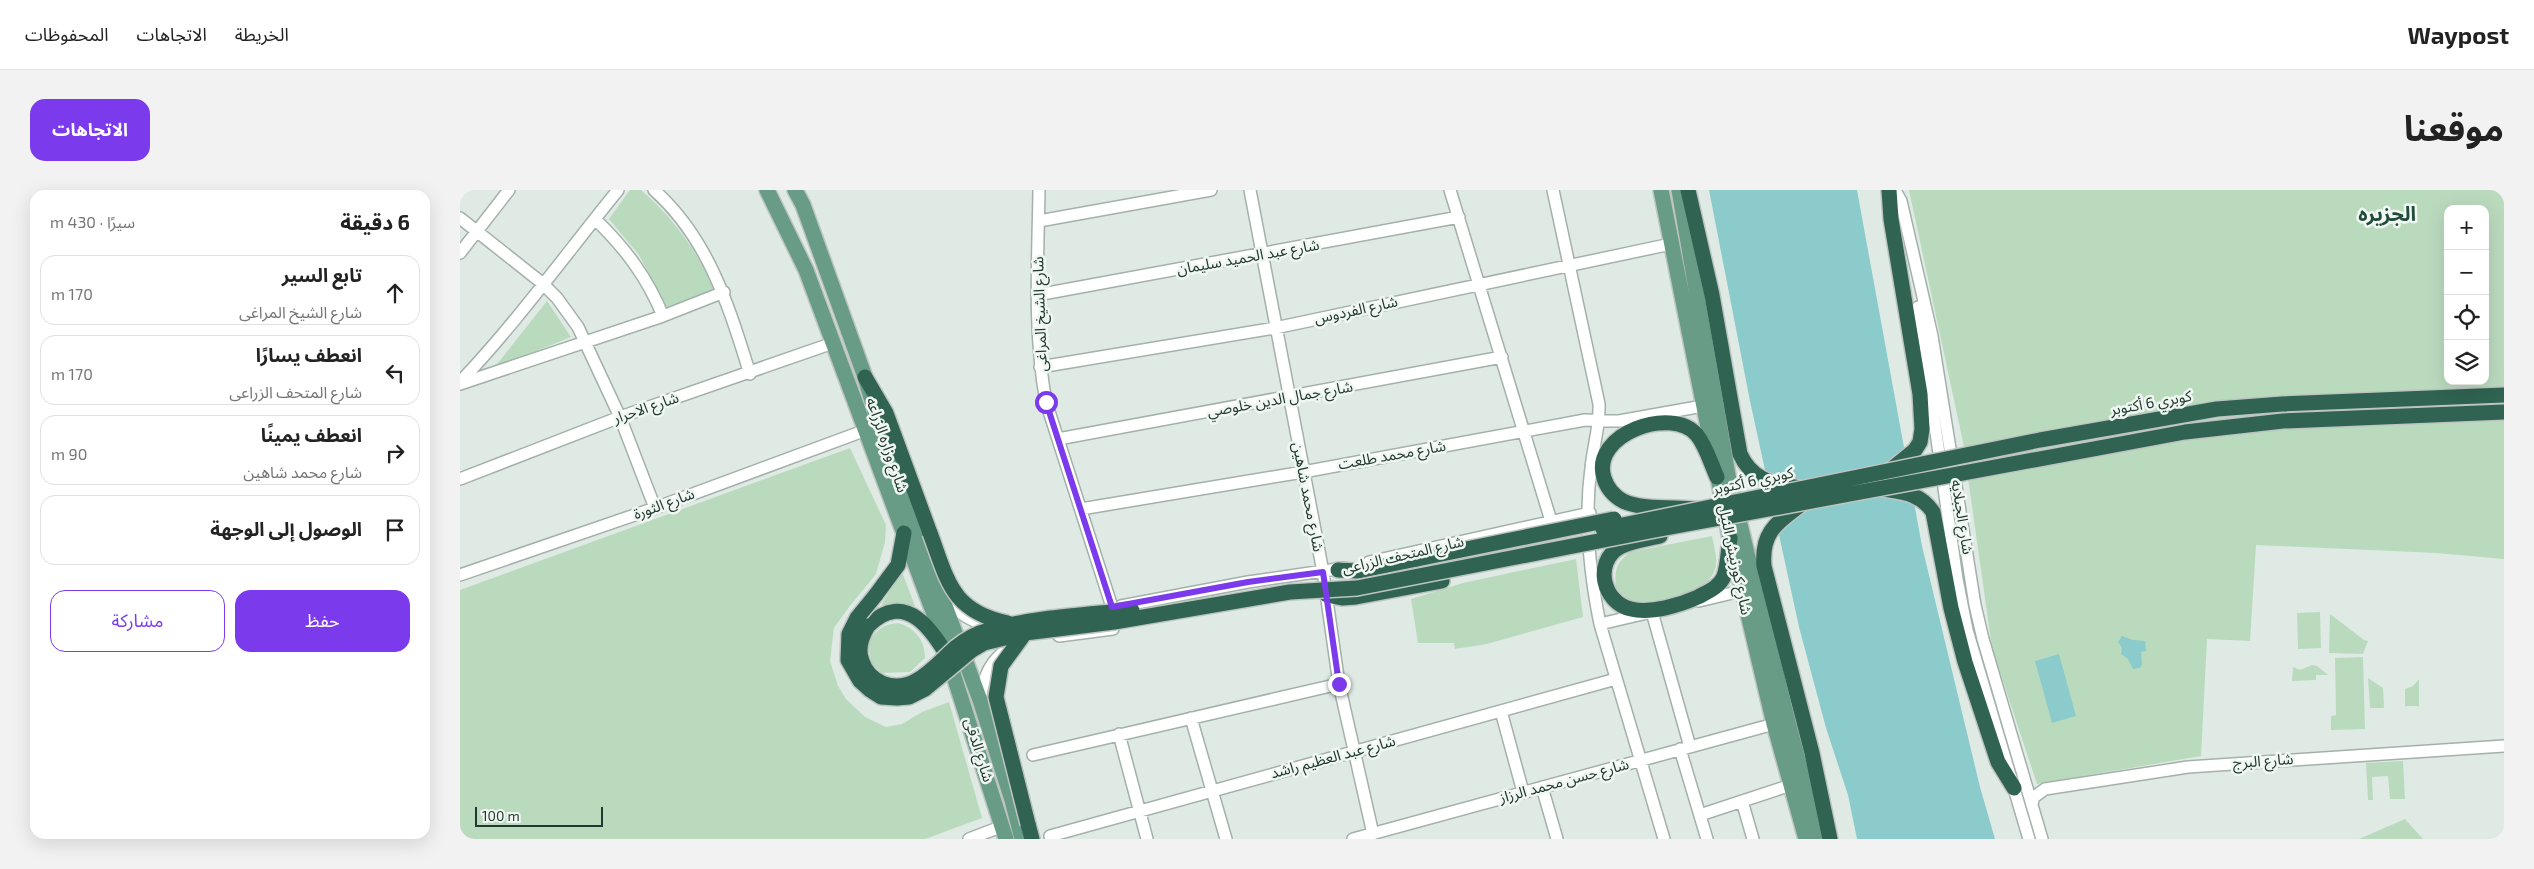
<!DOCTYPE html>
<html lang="ar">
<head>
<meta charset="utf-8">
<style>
	:root { --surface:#fff; --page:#f2f2f2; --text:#222; --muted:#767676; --line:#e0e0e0; --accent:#7c3aed }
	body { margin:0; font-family:"Exo 2","Noto Sans Arabic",sans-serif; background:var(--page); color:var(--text); direction:rtl }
	.controls { position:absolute; right:15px; top:15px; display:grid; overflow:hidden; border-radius:10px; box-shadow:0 5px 20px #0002 }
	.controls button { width:45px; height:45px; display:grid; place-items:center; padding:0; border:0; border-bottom:1px solid var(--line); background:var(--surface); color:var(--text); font:25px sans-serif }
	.scale { position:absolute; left:15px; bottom:12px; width:128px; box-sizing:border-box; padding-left:5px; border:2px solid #223930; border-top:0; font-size:14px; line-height:18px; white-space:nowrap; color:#223930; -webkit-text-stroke:4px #f0f7f3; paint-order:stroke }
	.stop { position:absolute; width:15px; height:15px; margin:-11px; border:4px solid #7c3aed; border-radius:50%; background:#fff }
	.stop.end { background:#7c3aed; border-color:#fff; box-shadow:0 1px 5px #0008 }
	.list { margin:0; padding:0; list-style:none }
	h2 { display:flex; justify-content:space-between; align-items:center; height:65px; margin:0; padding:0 20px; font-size:21px }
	h2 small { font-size:16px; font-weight:400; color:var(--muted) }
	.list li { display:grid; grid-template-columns:32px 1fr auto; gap:15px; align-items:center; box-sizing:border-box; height:70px; margin:0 10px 10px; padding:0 10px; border:1px solid var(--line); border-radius:15px }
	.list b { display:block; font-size:19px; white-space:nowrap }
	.list p { margin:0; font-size:16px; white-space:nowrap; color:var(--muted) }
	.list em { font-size:16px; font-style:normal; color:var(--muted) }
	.actions { display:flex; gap:10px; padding:15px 20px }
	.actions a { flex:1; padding:11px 0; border:1px solid var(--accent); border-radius:15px; text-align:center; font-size:18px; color:var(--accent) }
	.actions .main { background:var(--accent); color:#fff }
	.icon { flex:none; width:28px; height:28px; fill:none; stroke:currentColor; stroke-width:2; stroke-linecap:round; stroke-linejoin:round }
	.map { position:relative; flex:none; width:2044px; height:649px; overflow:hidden; direction:ltr; border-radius:15px }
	header { display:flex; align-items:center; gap:30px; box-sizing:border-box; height:70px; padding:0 25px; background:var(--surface); border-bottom:1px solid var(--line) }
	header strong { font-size:24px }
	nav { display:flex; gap:28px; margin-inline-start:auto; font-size:18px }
	.intro { display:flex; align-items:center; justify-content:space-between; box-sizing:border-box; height:120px; padding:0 30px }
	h1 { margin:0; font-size:35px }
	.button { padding:12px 22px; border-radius:15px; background:var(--accent); color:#fff; font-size:18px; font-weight:700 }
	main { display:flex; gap:30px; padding:0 30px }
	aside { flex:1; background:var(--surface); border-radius:15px; box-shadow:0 5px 20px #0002 }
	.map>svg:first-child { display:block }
</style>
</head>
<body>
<header>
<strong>Waypost</strong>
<nav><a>الخريطة</a><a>الاتجاهات</a><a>المحفوظات</a></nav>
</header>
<div class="intro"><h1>موقعنا</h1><a class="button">الاتجاهات</a></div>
<main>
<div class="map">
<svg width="2044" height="649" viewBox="0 0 2044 649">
	<rect width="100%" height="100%" fill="#e0eae4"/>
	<path fill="#badabe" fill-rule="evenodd" d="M170,0H181C214,28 236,61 256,100L206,117L179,65L149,29Z
		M1449,0H2044V369L1976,363L1796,355L1790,451L1747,449L1741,566L1577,594L1532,458L1503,252ZM1988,19H2025V191H1988Z
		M87,111L111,147L34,178Z
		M390,258L426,335L425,352L416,384L389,417L374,438L370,471L378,496L386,509L405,527L426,537L442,534L462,522L489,512L522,628L465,649H0V400Z
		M1252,346C1254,358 1260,373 1253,384C1243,403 1194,415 1174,411C1166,409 1161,404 1156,398C1154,381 1156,373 1170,362Z
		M1116,369L1123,427L1027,454L995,459L994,453H958L951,409L1003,393Z
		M442,382L455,416L421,415Z
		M1860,422L1861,458L1838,459L1837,423Z
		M1870,424L1904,450L1908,451L1903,464L1869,463Z
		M438,433C455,438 465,450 465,468L450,482L422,483L412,474L408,455C415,441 422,434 438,433Z
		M1903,467L1905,539L1871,540V526L1876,525L1875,468Z
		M1852,475L1857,476L1868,485H1856V490L1832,491L1833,477L1840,480Z
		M1908,488L1923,498L1924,518H1910Z
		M1959,489V516H1945V499L1953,496Z
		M1943,571L1945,609H1930L1928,586L1912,587L1913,610H1908L1906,573Z
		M1945,629L1963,649H1899Z"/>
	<path fill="#8ccbcc" d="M1249,0H1397L1462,356L1520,597L1535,649H1397L1388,605L1366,538L1339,437L1290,211Z
		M1662,446L1673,450L1685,451L1686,461L1681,462L1682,475L1680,478L1673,479L1668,469L1661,464L1662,458L1658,452Z
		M1599,464L1616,526L1592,533L1575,471Z"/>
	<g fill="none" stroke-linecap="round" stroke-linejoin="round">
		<g stroke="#a3b1aa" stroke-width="14">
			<path id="minor" d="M194,0C249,49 269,117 290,184
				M579,0C578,71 573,142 586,212L652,417
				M790,0L863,382L879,494L913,644
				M990,0L1091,331
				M1093,0L1139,214C1140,237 1133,256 1131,278C1124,329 1130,385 1140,434L1204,649
				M1436,2L1441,11L1472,146L1515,415L1523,449L1582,649
				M0,28L82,93L97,108L118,137L160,227L195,318
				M135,29C165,58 187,87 203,126
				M579,31L751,0
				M0,63L49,0
				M577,105L999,27
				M1458,117L1497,389L1507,440L1569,649
				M580,177L815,138L1211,54
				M0,192C57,132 106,64 158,0
				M0,194L203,126L264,102
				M598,249L1042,167
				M0,289L160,227L373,153
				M621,319L843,282L1125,230L1159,231L1243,216
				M909,372L1130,323
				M0,385L195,318L406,240
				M485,406C498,424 515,437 539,434
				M1239,411L1281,401
				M661,416L788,392L884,378
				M1192,422L1230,557
				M1140,434L1187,423
				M599,446L653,439
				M520,510C524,486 530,469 552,456
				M1041,521L1063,602
				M731,528L766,649
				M659,544L687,649
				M1220,559L1247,649
				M573,565L879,494
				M1082,597L1097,649
				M1282,611L1293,649
				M1572,614L1574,607L1585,599L1728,577L2044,556
				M1240,625L1331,595
				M590,646L1156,489
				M509,649L543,636
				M893,649L1314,534"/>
		</g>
		<g stroke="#bdc4c1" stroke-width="18">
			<path id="major" d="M307,0L346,80L475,427L546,649
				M335,0L343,15L405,187L422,246L520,510L552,610L562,649
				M1201,0L1270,348L1314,534L1346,649
				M1219,0L1268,285L1328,532L1359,649"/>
		</g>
		<g stroke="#bdc4c1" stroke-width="18">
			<path id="highway" d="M1228,0L1252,105L1280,264C1293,292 1313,293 1341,298
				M405,187L426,223L470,343
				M1429,281L1455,260L1460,252L1462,239L1460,204L1431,29L1429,0
				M1422,299C1443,302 1460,303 1473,322L1491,418L1505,472L1538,572L1554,598
				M1343,313C1318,332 1301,341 1304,376L1352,563L1370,649
				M1235,319C1215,317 1181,320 1163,311C1154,306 1147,298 1144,288C1130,244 1212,215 1237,245C1246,256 1251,274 1257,287
				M1200,346C1187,349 1171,351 1160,357C1133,372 1143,413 1171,419C1191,424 1220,415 1238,407C1247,402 1260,397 1264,386C1268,375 1268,360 1270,348
				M878,380L898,381L957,369
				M867,405L882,408L896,407L982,391
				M415,406L438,375L444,343
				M408,436C446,398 474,442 491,472
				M568,634L572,649"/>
		</g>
		<use href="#minor" stroke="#fff" stroke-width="11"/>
		<use href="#major" stroke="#689c87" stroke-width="15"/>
		<use href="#highway" stroke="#306351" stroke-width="15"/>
		<g stroke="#bdc4c1" stroke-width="18" stroke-linecap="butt">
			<path id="highway-bridge" d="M1143,339L1580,250L1757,219L1822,214L2044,205
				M470,343C488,391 491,421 548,433
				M957,369L1154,329
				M415,406L397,428L389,444L388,470L400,491L410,500L421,507L437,508L449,507L465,499L512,460L524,453L565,443L654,432L830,402L897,398L1195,340L1725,242L1823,231L2044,222
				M408,436C402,446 397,459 402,471C405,481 413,489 422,493C453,506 475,475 496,457C506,449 517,443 529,440C575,427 625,425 672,420
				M565,443L541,476L536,507L568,634"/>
		</g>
		<use href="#highway-bridge" stroke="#306351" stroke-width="15"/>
	</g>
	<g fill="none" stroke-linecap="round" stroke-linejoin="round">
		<path stroke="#7c3aed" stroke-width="6" d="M586,212L652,417L788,392L863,382L879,494"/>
	</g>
	<g text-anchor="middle" stroke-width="5" stroke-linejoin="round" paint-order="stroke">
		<g font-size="15" fill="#223930" stroke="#f0f7f3">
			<text transform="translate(788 67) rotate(-10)" y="5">شارع عبد الحميد سليمان</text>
			<text transform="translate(896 120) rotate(-12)" y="5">شارع الفردوس</text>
			<text transform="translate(580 124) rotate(-92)" y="5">شارع الشيخ المراغى</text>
			<text transform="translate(820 209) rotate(-10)" y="5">شارع جمال الدين خلوصي</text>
			<text transform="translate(1691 213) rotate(-10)" y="5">كوبري 6 أكتوبر</text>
			<text transform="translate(186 218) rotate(-19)" y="5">شارع الاحرار</text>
			<text transform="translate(427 255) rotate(71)" y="5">شارع وزاره الزراعه</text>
			<text transform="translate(932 265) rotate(-10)" y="5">شارع محمد طلعت</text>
			<text transform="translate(1293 291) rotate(-12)" y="5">كوبري 6 أكتوبر</text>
			<text transform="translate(848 307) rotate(79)" y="5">شارع محمد شاهين</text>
			<text transform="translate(204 314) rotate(-20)" y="5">شارع الثورة</text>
			<text transform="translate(1502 327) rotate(81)" y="5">شارع الجبلايه</text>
			<text transform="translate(943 365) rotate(-13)" y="5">شارع المتحف الزراعى</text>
			<text transform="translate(1275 370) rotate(78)" y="5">شارع كورنيش النيل</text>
			<text transform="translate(519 560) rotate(73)" y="5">شارع الدقى</text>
			<text transform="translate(873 567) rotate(-15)" y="5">شارع عبد العظيم راشد</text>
			<text transform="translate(1803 571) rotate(-4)" y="5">شارع البرج</text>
			<text transform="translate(1104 591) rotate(-15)" y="5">شارع حسن محمد الرزاز</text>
		</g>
		<g font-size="20" font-weight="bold" fill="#204a39" stroke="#f0f7f3">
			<text x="1927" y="31">الجزيره</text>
		</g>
	</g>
</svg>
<div class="controls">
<button>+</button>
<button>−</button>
<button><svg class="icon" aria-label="locate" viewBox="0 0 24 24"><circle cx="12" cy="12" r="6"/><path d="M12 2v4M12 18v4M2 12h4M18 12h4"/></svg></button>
<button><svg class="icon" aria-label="layers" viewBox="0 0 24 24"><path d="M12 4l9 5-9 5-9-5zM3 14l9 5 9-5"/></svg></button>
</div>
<div class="scale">100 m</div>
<div class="stop" style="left:586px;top:212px"></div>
<div class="stop end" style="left:879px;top:494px"></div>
</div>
<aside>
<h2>6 دقيقة<small>سيرًا · 430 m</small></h2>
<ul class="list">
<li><svg class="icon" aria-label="ahead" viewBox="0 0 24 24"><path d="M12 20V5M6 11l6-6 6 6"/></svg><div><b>تابع السير</b><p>شارع الشيخ المراغى</p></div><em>170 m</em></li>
<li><svg class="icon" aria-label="left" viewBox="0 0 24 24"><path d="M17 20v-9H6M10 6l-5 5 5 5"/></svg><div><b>انعطف يسارًا</b><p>شارع المتحف الزراعى</p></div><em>170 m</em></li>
<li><svg class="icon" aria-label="right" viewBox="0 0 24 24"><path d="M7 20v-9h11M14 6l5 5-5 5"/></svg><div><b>انعطف يمينًا</b><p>شارع محمد شاهين</p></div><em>90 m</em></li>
<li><svg class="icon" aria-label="arrive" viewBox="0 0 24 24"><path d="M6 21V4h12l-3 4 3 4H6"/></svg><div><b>الوصول إلى الوجهة</b></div></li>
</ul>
<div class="actions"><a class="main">حفظ</a><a>مشاركة</a></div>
</aside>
</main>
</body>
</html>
